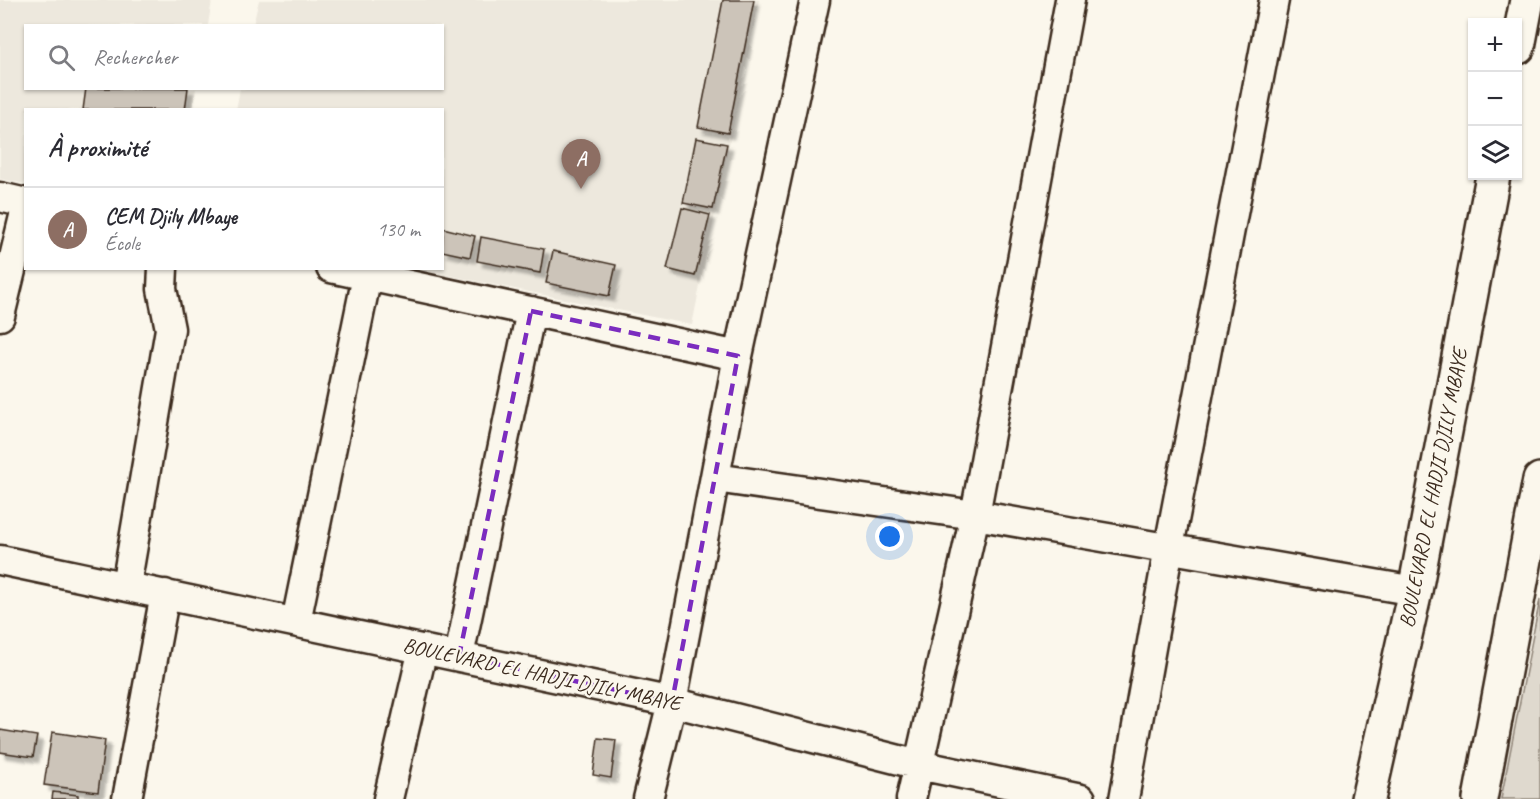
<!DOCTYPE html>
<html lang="fr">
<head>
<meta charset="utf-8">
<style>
	:root { --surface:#fff; --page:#f7f7f7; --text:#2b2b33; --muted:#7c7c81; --line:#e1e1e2; --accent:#d93025 }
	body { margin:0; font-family:Caveat,sans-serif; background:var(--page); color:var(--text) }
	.controls { position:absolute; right:18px; top:18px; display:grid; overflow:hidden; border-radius:0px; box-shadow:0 2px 4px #0004 }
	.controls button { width:54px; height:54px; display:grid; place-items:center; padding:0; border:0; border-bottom:2px solid var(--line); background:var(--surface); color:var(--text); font:30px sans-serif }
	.you { position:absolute; left:890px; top:537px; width:21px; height:21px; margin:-15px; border:4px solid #fff; border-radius:50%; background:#1a73e8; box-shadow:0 0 0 9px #1a73e833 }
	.badge { display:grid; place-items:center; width:39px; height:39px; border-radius:50%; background:var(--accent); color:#fff; font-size:20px; font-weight:700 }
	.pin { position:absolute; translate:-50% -50px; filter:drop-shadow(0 2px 3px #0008) }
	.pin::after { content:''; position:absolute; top:32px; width:21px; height:18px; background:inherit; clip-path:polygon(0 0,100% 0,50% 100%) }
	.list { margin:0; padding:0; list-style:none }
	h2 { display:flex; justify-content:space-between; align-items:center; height:78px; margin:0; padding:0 24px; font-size:26px }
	h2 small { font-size:20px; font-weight:400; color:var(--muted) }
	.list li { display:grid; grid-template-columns:39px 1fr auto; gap:18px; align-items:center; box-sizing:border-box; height:84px; padding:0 24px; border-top:2px solid var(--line) }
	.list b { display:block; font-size:22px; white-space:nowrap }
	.list p { margin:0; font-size:20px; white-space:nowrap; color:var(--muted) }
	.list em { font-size:20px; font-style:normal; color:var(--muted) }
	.icon { flex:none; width:33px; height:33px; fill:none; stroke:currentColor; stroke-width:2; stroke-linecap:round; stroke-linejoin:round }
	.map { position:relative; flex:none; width:1540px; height:799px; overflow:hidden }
	.search { position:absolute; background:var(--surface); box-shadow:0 2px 4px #0004; left:24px; top:24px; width:420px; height:66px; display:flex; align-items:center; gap:15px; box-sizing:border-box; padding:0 21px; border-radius:0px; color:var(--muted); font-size:22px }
	.panel { position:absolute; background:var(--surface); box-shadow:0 2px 4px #0004; left:24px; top:108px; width:420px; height:162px; border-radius:0px }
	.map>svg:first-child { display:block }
</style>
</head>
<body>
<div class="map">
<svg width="1540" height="799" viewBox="0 0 1540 799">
	<defs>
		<filter id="shadow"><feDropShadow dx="5.5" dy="5.5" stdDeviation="1.5" flood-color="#0004"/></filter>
	</defs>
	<rect width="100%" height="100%" fill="#fbf7ec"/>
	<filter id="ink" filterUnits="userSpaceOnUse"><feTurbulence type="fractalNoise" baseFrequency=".0167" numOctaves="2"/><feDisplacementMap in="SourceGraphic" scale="12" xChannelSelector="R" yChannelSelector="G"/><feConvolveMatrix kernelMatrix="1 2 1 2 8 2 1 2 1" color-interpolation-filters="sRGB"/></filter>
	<g filter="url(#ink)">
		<path fill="#ede8dd" d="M0,0H212L208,25L26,26V88L196,89L192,109L26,110L25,184L0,179Z
			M259,0H759L692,325L416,269L442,268V110H236L240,89L442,88V26L253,25Z"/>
		<path fill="#dfd9ce" stroke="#8d8276" stroke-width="1.5" d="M1540,599V799H1501Z"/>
		<path fill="#ccc4b9" stroke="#3b2a1e" stroke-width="1.5" filter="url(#shadow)" d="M723,0H754L728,133L698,127Z
			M86,88H188L185,110H83Z
			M696,138L727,144L713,209L683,203Z
			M682,208L710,215L695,276L667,269Z
			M443,228L475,236L470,257L442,251Z
			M481,237L544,249L540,273L477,261Z
			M553,251L616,265L609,296L546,283Z
			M0,730L37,736L33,757L0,752Z
			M52,732L105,740L98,792L44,785Z
			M598,738L616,740L611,778L593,775Z
			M53,792L78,795V799H52Z"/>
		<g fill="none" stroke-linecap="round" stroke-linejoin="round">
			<g stroke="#3b2a1e" stroke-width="33">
				<path id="street" d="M0,197L26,203
					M331,268L738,356
					M0,316L26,208
					M715,478L975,515L1415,591
					M0,560L672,702L919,765L1081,799
					M126,586L170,329L162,289L163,268
					M296,622L367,276
					M459,656L531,311
					M127,799L165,594
					M388,799L423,649
					M648,799L672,702L738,356L815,0
					M911,799L975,515L1070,0
					M1124,799L1169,547L1274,0"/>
			</g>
			<g stroke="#3b2a1e" stroke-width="38">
				<path id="secondary" d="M1518,47L1527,0
					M1368,799L1415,591L1493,176
					M1480,799L1540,480"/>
			</g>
			<use href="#street" stroke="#fbf7ec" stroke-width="28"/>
			<use href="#secondary" stroke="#fbf7ec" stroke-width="33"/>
		</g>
	</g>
	<path fill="none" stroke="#7b2cbf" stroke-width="4.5" stroke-dasharray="12 8" stroke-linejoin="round" d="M531,311L738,356L672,702L459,656Z"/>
	<g text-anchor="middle" stroke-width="4.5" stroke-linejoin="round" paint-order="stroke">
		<g font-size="21" fill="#3b2a1e" stroke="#fbf7ec">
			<text transform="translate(1433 488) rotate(-79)" y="7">BOULEVARD EL HADJI DJILY MBAYE</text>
			<text transform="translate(542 674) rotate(12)" y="7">BOULEVARD EL HADJI DJILY MBAYE</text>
		</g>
	</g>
</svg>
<div class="controls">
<button>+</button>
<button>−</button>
<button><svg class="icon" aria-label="layers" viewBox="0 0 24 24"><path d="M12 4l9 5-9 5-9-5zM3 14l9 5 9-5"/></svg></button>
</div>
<div class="you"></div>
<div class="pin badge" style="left:581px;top:189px;background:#8d6e63">A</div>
<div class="search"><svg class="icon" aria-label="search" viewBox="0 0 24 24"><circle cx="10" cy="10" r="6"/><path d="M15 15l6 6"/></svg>Rechercher</div>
<section class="panel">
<h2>À proximité<small></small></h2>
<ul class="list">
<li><span class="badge" style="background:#8d6e63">A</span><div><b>CEM Djily Mbaye</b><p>École</p></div><em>130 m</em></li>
</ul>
</section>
</div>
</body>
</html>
